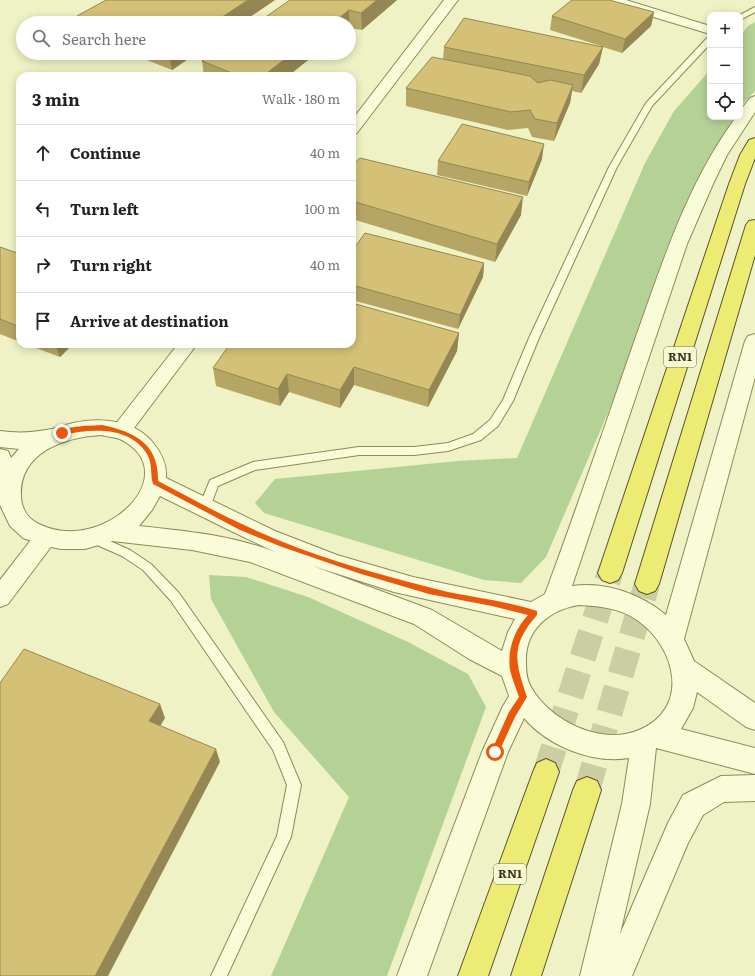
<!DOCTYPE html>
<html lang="en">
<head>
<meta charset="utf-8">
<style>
	:root { --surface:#fff; --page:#f2f2f2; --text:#202124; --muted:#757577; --line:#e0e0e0 }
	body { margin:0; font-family:Literata,serif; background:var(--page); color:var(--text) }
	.controls { position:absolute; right:12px; top:12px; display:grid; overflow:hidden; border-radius:8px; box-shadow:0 2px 10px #0003 }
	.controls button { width:36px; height:36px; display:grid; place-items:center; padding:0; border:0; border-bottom:1px solid var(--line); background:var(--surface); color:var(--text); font:20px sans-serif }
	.stop { position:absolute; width:12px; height:12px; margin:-9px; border:3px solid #ea580c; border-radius:50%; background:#fff }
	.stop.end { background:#ea580c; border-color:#fff; box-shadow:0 1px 4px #0008 }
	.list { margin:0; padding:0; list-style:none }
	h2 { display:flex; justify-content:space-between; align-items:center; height:52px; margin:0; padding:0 16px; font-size:17px }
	h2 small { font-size:13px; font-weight:400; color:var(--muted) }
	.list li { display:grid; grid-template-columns:26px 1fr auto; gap:12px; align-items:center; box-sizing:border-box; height:56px; padding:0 16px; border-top:1px solid var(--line) }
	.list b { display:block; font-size:15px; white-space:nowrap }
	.list em { font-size:13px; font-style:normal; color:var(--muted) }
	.icon { flex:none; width:22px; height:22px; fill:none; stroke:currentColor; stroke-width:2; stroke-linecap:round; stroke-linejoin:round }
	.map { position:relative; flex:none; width:755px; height:976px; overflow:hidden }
	.search { position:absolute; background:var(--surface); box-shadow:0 2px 10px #0003; left:16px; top:16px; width:340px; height:44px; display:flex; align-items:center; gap:10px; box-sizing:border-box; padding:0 14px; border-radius:22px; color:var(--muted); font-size:15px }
	.panel { position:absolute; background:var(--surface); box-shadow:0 2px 10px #0003; left:16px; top:72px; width:340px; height:276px; border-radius:12px }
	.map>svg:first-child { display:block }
</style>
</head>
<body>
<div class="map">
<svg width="755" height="976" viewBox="0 0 755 976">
	<rect width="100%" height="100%" fill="#eef2c4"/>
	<path fill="#b4d296" d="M755,22V91L740,107V36L748,26Z
		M710,70V117H734L706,162L619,387L546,557L521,583L484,580L264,513L255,503L275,479L458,461L517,458L645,163L674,111Z
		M209,575L246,577L308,597L408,642L468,674L486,707L387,976H271L349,797L274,712L211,599Z"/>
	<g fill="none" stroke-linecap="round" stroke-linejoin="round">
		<path stroke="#cbcda3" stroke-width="26" stroke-dasharray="26 14" stroke-linecap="butt" d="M546,772L610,573
			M587,790L647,584"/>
		<g stroke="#8f8a58" stroke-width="2">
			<path id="service" d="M755,7V12L740,20V15Z
				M707,38H710V44L652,106L617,167L539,338L513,401L498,426L481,440L448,451L414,455H359L255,470L218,486L209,510L205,511L201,510L199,507L210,480L253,462L359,447H414L448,443L473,434L490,420L503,400L529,338L609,167L646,103Z
				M92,533L130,550L151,564L179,593L283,742L301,785L291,837L227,976H211L277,836L287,785L273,750L171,601L143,570L122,556L88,541L86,538L88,535Z"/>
		</g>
		<g stroke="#8f8a58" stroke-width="2">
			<path id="minor" d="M444,0H458L357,133L352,135V120Z
				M605,0H626L710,26V34L607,3Z
				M178,344H197L128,436L121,439L114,436L111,431L114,426Z
				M45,529L53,532L56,538L53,544L8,604L0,607V580L37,532Z"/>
		</g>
		<g stroke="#8f8a58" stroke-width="2">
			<path id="tertiary" d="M755,96V112L727,155L713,184L687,244L572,586C605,581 641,594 666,615L745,341L748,336L755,334V377L684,639L694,661L755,703V730L746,727L697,692L693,708L681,729L755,748V774L656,748L650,804L620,934L668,823L683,795L721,776L755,775V801L724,802L703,815L688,843L632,976H580L622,804L629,758C592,764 548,746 524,718L508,752L427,976H397L482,752L503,706L509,696L502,676L469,659L414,624L250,562L192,550L112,541L85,549H61L46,546L23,538L10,526L0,505V449L8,451L11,458L19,449L0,447V431C15,433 31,433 46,430C55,429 64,425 73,423C100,417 136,420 154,444C162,454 167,465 166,478L275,531L337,555L413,577L531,602L545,594C576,511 604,428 633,345C661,267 686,185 736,117H740V111L750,98ZM102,435C108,437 114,437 120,439C188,473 103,556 39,524C28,519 22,509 21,498C18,452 65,437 102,435ZM160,496L227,529L275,552C231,535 185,531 139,526L152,510ZM313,566L394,592L515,619L508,632L502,651L432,610ZM579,605C599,606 620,608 637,620C676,647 691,708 639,730C601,746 550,721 531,687C527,680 526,672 526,664C524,631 548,610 579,605Z"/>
		</g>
		<g stroke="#5c552d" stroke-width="2">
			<path id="trunk" d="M755,138V158L745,184L622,573L618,580L610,583L602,580L598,573L729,184L740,155L749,140Z
				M755,220V255L659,584L655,591L647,594L639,591L635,584L746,225L749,221Z
				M546,759L555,763L559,772L488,976H458L533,772L537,763Z
				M587,777L597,781L601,790L541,976H511L573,790L577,781Z"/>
		</g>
		<use href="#service" fill="#f9fcd8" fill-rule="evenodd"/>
		<use href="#minor" fill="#f9fcd8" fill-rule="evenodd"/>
		<use href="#tertiary" fill="#f9fcd8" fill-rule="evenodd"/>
		<use href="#trunk" fill="#ecec74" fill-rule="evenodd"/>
	</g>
	<path fill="#b6a665" d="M275,0L241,23H78L77,16Z
		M290,0H397L362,30L349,28V23Z
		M654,12L651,26L622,53L603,47L599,64L581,93L572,91L570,103L554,141L532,137L528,128L508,130L406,106V88L443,59L444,47L601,46L550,30L552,16Z
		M129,53H197L172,70Z
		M214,53H317L288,76H204L202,61Z
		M542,159L527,196L437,175L438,161Z
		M352,165L521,215L495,262L352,219Z
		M0,247L20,254V342L0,334Z
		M352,251L484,263L483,277L458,329L352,300Z
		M459,333L457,351L428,407L354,385L340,408L289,392L280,406L216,386L213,368Z
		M25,344H73L60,357Z"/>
	<path fill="#948753" d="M248,0H275L241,23H213Z
		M377,0H397L362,30L361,13Z
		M349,10V28V23H333Z
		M654,12L651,26L622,53L625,39Z
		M603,47L599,64L581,93L584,75Z
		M169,53H197L172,70Z
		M293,53H317L288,76H263Z
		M573,85L570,103L554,141L557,123Z
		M544,144L542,159L527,196L529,182Z
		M523,197L521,215L495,262L497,244Z
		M484,263L483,277L458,329L460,315Z
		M459,333L457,351L428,407L429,390Z
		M55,344H73L60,357Z
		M354,367V385L340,408V390Z
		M287,374L289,392L280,406L278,389Z
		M160,704L165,718L155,735L149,721Z
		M216,749L220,762L108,976H95Z"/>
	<path fill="#d4c176" stroke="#948753" d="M106,0H248L213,23H94L77,16Z
		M290,0H377L361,13L349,10L333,23H257Z
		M572,0H609L654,12L625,39L552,16Z
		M464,18L603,47L584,75L444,47Z
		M214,53H293L263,76H239L202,61Z
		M432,57L530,76L538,83L550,80L573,85L557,123L535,119L530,110L511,112L406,88Z
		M462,124L544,144L529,182L438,161Z
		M360,158L523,197L497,244L352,201V165Z
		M365,233L484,263L460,315L352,285V251Z
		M0,247L20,254V327L0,319Z
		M352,303L459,333L429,390L354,367L340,390L287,374L278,389L213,368L230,344H352Z
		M24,649L160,704L149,721L216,749L95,976H0V683Z"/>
	<path fill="#ea580c" d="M102,425C135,432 159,444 158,481C187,496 215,512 244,525C302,553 366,571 428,587C463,597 501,599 537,611V615C510,646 515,661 527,697L515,717L498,754L495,755L491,752L509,712L519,697C516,688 512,679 510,670C507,649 515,629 528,615L492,606L429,594L358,573L282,547L240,530L153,484C150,475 153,464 147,454C129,425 90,429 62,435L59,433C67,425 91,426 102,425Z"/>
	<g text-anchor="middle" stroke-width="3.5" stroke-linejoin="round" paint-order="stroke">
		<g fill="#f5f9d4" stroke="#747355" stroke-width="1">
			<rect x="664" y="347" width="32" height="20" rx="3"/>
			<rect x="494" y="864" width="32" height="20" rx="3"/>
		</g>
		<g font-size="12" font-weight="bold" fill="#3d391e">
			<text x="680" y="361">RN1</text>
			<text x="510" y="878">RN1</text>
		</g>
	</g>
</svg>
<div class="controls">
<button>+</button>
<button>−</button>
<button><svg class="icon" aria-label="locate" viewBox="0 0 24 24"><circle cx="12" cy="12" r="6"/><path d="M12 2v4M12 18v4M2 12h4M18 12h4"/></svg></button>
</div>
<div class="stop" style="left:495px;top:752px"></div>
<div class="stop end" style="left:62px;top:433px"></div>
<div class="search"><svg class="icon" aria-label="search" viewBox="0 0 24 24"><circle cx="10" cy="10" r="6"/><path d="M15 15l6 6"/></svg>Search here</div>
<section class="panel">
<h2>3 min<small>Walk · 180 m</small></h2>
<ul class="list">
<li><svg class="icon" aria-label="ahead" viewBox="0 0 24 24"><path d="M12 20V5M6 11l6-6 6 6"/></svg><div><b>Continue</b></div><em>40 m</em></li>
<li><svg class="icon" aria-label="left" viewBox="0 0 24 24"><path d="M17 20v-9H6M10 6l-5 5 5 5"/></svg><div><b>Turn left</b></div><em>100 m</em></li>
<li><svg class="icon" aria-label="right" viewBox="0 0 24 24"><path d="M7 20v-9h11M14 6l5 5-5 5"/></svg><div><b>Turn right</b></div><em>40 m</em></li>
<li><svg class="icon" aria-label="arrive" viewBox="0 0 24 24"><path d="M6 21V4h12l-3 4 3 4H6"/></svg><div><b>Arrive at destination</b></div></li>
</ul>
</section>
</div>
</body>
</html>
